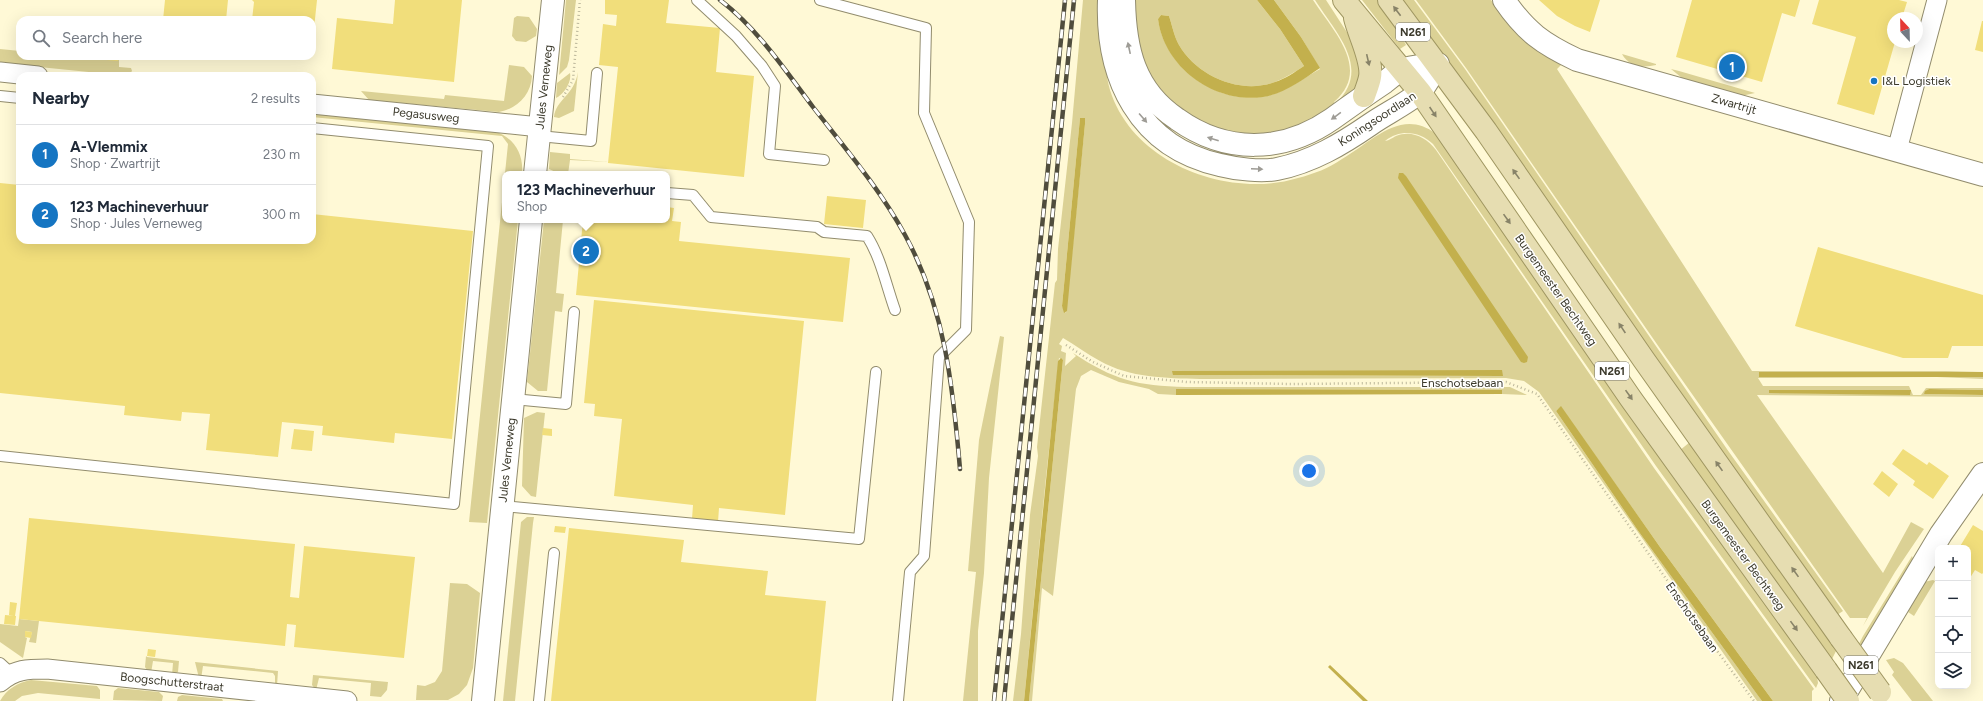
<!DOCTYPE html>
<html lang="en">
<head>
<meta charset="utf-8">
<style>
	:root { --surface:#fff; --page:#f6f6f7; --text:#1f2937; --muted:#747a83; --line:#e0e1e3; --accent:#1575c2 }
	body { margin:0; font-family:Figtree,sans-serif; background:var(--page); color:var(--text) }
	.controls { position:absolute; right:12px; bottom:12px; display:grid; overflow:hidden; border-radius:8px; box-shadow:0 4px 16px #0002 }
	.controls button { width:36px; height:36px; display:grid; place-items:center; padding:0; border:0; border-bottom:1px solid var(--line); background:var(--surface); color:var(--text); font:20px sans-serif }
	.compass { position:absolute; left:1887px; top:12px; width:36px; height:36px; border-radius:50%; background:var(--surface); box-shadow:0 4px 16px #0002; rotate:338deg }
	.you { position:absolute; left:1309px; top:471px; width:14px; height:14px; margin:-10px; border:3px solid #fff; border-radius:50%; background:#1a73e8; box-shadow:0 0 0 6px #1a73e833 }
	.badge { display:grid; place-items:center; width:26px; height:26px; border-radius:50%; background:var(--accent); color:#fff; font-size:13px; font-weight:700 }
	.pin { position:absolute; translate:-50% -50%; border:2px solid #fff; box-shadow:0 1px 4px #0006 }
	.popup { position:absolute; left:502px; top:171px; width:168px; height:52px; box-sizing:border-box; display:grid; place-content:center; border-radius:8px; background:var(--surface); filter:drop-shadow(0 1px 3px #0005); font-size:13px; white-space:nowrap; color:var(--muted) }
	.popup b { font-size:15px; color:var(--text) }
	.popup::after { content:''; position:absolute; left:50%; top:100%; margin-left:-8px; border:8px solid transparent; border-top-color:var(--surface) }
	.list { margin:0; padding:0; list-style:none }
	h2 { display:flex; justify-content:space-between; align-items:center; height:52px; margin:0; padding:0 16px; font-size:17px }
	h2 small { font-size:13px; font-weight:400; color:var(--muted) }
	.list li { display:grid; grid-template-columns:26px 1fr auto; gap:12px; align-items:center; box-sizing:border-box; height:60px; padding:0 16px; border-top:1px solid var(--line) }
	.list b { display:block; font-size:15px; white-space:nowrap }
	.list p { margin:0; font-size:13px; white-space:nowrap; color:var(--muted) }
	.list em { font-size:13px; font-style:normal; color:var(--muted) }
	.icon { flex:none; width:22px; height:22px; fill:none; stroke:currentColor; stroke-width:2; stroke-linecap:round; stroke-linejoin:round }
	.map { position:relative; flex:none; width:1983px; height:701px; overflow:hidden }
	.search { position:absolute; background:var(--surface); box-shadow:0 4px 16px #0002; left:16px; top:16px; width:300px; height:44px; display:flex; align-items:center; gap:10px; box-sizing:border-box; padding:0 14px; border-radius:12px; color:var(--muted); font-size:15px }
	.panel { position:absolute; background:var(--surface); box-shadow:0 4px 16px #0002; left:16px; top:72px; width:300px; height:172px; border-radius:12px }
	.map>svg:first-child { display:block }
</style>
</head>
<body>
<div class="map">
<svg width="1983" height="701" viewBox="0 0 1983 701">
	<rect width="100%" height="100%" fill="#fff9d6"/>
	<path fill="#dbd195" fill-rule="evenodd" d="M566,0H576L569,60L567,67L559,75Z
		M1083,0H1105C1105,30 1102,62 1110,90C1133,164 1229,199 1298,178C1314,174 1329,168 1342,159C1372,142 1401,107 1436,134L1817,676L1818,683L1816,688L1656,466L1433,144C1419,131 1400,129 1385,141C1388,141 1392,138 1396,136C1411,130 1426,137 1436,150L1654,468L1814,689L1812,691V701H1773L1660,547L1561,407L1556,411L1639,532L1762,701H1757L1539,392L1524,381L1506,378L1200,379C1166,378 1130,378 1100,361C1087,354 1075,345 1063,338L1059,344L1062,346L1061,351L1066,353L1065,366L1076,356L1073,353C1114,380 1137,386 1186,387H1510L1527,395L1502,394V390L1176,389V395L1158,394L1149,389L1119,382L1091,370L1081,376L1076,389L1053,596L1042,588L1032,701H1029L1063,360L1059,358L1046,477L1024,701H1013L1021,634L1030,515L1038,456L1037,447L1055,283L1057,280L1058,249L1072,123ZM1080,118L1085,124L1066,313L1062,306ZM1502,371V376L1173,375Z
		M1130,0H1257L1280,29L1304,66C1295,72 1285,78 1275,82C1240,95 1197,76 1179,45C1174,36 1172,25 1169,16L1161,15L1158,19C1165,70 1221,108 1271,95C1288,90 1305,77 1320,69L1301,37L1274,0H1313C1333,31 1372,69 1334,102L1335,104C1373,69 1336,33 1315,0H1326L1350,37L1361,70L1355,90L1303,128L1243,138L1179,114L1143,70Z
		M1362,0H1378L1395,23L1406,45L1400,49Z
		M1403,0H1414L1465,69L1729,452L1843,611L1837,615L1458,75Z
		M1416,0H1491L1514,30L1563,63L1557,69L1752,371H1983L1760,377H1983V379L1937,377L1758,378L1763,386H1909L1913,395H1921L1926,388H1983V390L1929,389L1924,394L1983,395V397L1757,395L1883,573L1911,522L1924,529L1895,572L1863,626L1867,618H1850L1661,350L1466,68ZM1769,390H1910V394L1769,393Z
		M517,16L529,17L537,29L536,36L526,42L516,41L512,36L514,18Z
		M0,49L20,51V56H67L119,60V67L131,68L132,71L128,76L0,63Z
		M1622,54L1656,64V65C1643,68 1629,67 1622,54Z
		M509,65L524,67L532,76C531,95 517,109 499,112L369,100L361,91L444,99L445,95L504,101Z
		M1671,69L1679,71L1755,93L1741,96L1682,78Z
		M578,72L574,111L559,118L554,117C556,99 574,96 578,72Z
		M570,73C572,82 564,94 556,98L557,83Z
		M312,112L494,131C513,137 524,153 522,174H505V220H518L487,523L469,522L508,144L502,136L312,117Z
		M550,152L570,154V159L609,162L570,160L568,174H560L549,169Z
		M544,220H563L556,293L564,294L562,312L555,311L547,391H538L527,382Z
		M1000,336L1004,337L989,478L984,573L978,631V701H963L976,572L968,571L979,440Z
		M537,412L545,413L536,497L531,496L522,486L524,418Z
		M1690,442L1837,649L1831,661L1679,451Z
		M527,517H534L533,523L515,701H503L521,522Z
		M1912,556L1914,562L1834,701H1830L1863,636Z
		M1933,580L1935,581L1914,616L1908,612L1924,582Z
		M450,583L467,584L480,593L473,668L467,685L459,694L448,700H416L417,685L425,686L435,682L442,671Z
		M19,619L39,621L36,643L29,642L32,632L25,631V637L27,638L23,658L0,642V624L18,626Z
		M146,656L147,657L179,661L178,672L172,675L173,663L153,661L151,673H149L145,667Z
		M1894,658L1903,663L1933,701H1912L1892,675L1894,672L1886,660Z
		M195,662L278,671L277,686L275,685V676L273,673L203,666L201,679L199,678Z
		M313,675L388,682L387,690L381,697L370,696L371,683L319,678L316,690L312,685Z
		M31,680L97,686L100,690V699L38,693L22,696L15,701H0C7,689 17,683 31,680Z
		M118,688L159,692L163,696L162,701L113,700L114,691Z
		M182,695L222,699L223,701H177L178,697Z"/>
	<path fill="#c3b04d" d="M1257,0H1274L1301,37L1320,68C1302,80 1284,94 1263,97C1214,104 1164,67 1158,19L1161,15L1169,16C1172,25 1174,36 1179,45C1197,76 1240,95 1275,82C1285,79 1295,72 1304,66L1280,29Z
		M1080,118H1085V124L1067,311L1064,313L1062,306Z
		M1399,173H1403L1406,176L1528,357L1527,362L1524,363L1521,362L1398,178Z
		M1061,358L1063,360L1029,701H1024L1058,361Z
		M1502,370L1503,376L1173,375L1172,371Z
		M1759,372H1983V377H1759Z
		M1176,389L1502,390V394L1176,395Z
		M1929,389L1983,390V395L1924,394L1925,391Z
		M1769,390H1911L1910,395L1769,393Z
		M1561,406L1660,547L1773,701H1762L1759,697L1639,532L1556,411Z
		M1330,665L1368,701H1363L1328,667Z"/>
	<path fill="#f1de7b" d="M165,0H228L226,20H163Z
		M252,0H317L313,38L312,20H252L254,2Z
		M395,0H462L454,82L332,69L337,18L393,24Z
		M605,0H669L666,23L720,28L716,72L754,76L744,177L608,163L618,67L599,65L603,24L616,26L617,15L605,14Z
		M1539,0H1600L1590,32L1575,26L1557,16Z
		M1692,0H1800L1795,17L1782,13L1762,82L1676,57Z
		M1819,0H1899L1907,2L1902,18H1893V42H1895L1874,115L1837,104L1856,37L1812,24Z
		M1982,21H1983V52L1975,50Z
		M107,56H118V61L106,60Z
		M0,183L20,185V240H312V214L473,231L452,439L395,433L394,443L322,435L323,426L282,422L278,457L206,450L210,414L182,412L181,421L124,415L125,406L0,393Z
		M827,196L866,200L863,228L824,224Z
		M667,207L674,208L672,221L681,222L679,241L850,258L843,322L576,295L583,220H667Z
		M1818,247L1983,295V346H1952L1948,358H1903L1795,326Z
		M594,300L804,321L785,515L719,508L718,522L692,519L693,505L614,496L622,419L594,416L595,404L584,403Z
		M543,428L552,429V436L542,435Z
		M294,429L314,431L312,451L291,449Z
		M1903,449L1927,465L1929,462L1949,476L1933,499L1913,485L1915,481L1892,464Z
		M1882,471L1898,484L1889,497L1873,484Z
		M29,518L295,544L290,597L299,598L304,546L415,557L404,658L294,647L296,625L287,624L285,646L19,619Z
		M1973,525L1983,531V573L1982,574L1975,570L1968,581V548H1959Z
		M555,526L566,527L565,533L554,532Z
		M569,528L684,540L681,562L768,571L765,595L826,601L816,701H551Z
		M10,602L17,603L15,616L9,615Z
		M5,615L16,616L15,625L4,624Z
		M25,631L32,632L31,638L25,637Z
		M148,649L156,650L155,657L147,656Z"/>
	<g fill="none" stroke-linecap="round" stroke-linejoin="round">
		<g stroke="#928c6d" stroke-width="12">
			<path id="service" d="M697,0L736,36L762,66L775,86L769,154L824,160
				M820,0L926,28L924,113L969,222L966,330L939,357L924,556L910,572L898,701
				M0,96L20,98
				M539,136L591,141L597,73
				M667,193L693,195L711,217L817,227L824,232L867,236C881,258 886,285 895,310
				M513,399L566,404L574,312
				M0,456L454,504L488,146L312,128
				M502,506L859,539L876,372
				M0,663L11,673
				M539,701L554,553"/>
		</g>
		<g stroke="#928c6d" stroke-width="21">
			<path id="minor" d="M0,72L38,76
				M312,104L540,127
				M1897,150L1937,0
				M0,682C15,669 28,669 47,669L347,701"/>
		</g>
		<g stroke="#928c6d" stroke-width="24">
			<path id="tertiary" d="M1109,0C1106,78 1139,147 1220,165C1236,169 1261,172 1277,169C1312,162 1342,144 1371,124C1385,114 1408,103 1420,92C1427,85 1432,73 1438,64
				M1124,0C1125,49 1134,90 1177,119C1226,154 1283,153 1332,119C1350,106 1367,94 1385,82C1390,78 1396,72 1402,70C1412,65 1427,66 1438,64
				M1504,0C1526,32 1543,44 1577,60L1983,175
				M535,174L553,0
				M483,701L531,220
				M1841,701L1941,534L1983,474"/>
		</g>
		<g stroke="#9f9661" stroke-width="24">
			<path id="primary" d="M1344,0L1420,92L1631,399L1826,670
				M1389,0L1486,131L1644,360L1841,638
				M1355,18C1359,35 1373,61 1370,77C1369,83 1366,90 1364,96"/>
		</g>
		<path stroke="#bcb79b" stroke-width="2.5" stroke-dasharray="1 3" stroke-linecap="butt" d="M563,97L573,80L580,0
			M1066,345L1093,362L1124,376L1187,382L1291,384L1506,382L1537,394L1706,636L1754,701"/>
		<use href="#service" stroke="#fff" stroke-width="10"/>
		<use href="#minor" stroke="#fff" stroke-width="19"/>
		<use href="#tertiary" stroke="#fff" stroke-width="22"/>
		<use href="#primary" stroke="#e6ddb1" stroke-width="22"/>
		<g stroke="#504d3d" stroke-width="4.5">
			<path id="rail" d="M720,0C757,28 785,70 813,107C845,148 880,189 905,235C945,308 953,387 960,469
				M994,701L1065,0
				M1004,701L1074,0"/>
		</g>
		<use href="#rail" stroke="#fff" stroke-width="3" stroke-dasharray="9" stroke-linecap="butt"/>
		<g stroke="#9f9661" stroke-width="24" stroke-linecap="butt">
			<path id="primary-bridge" d="M1841,638L1880,692
				M1826,670L1848,701"/>
		</g>
		<use href="#primary-bridge" stroke="#e6ddb1" stroke-width="22"/>
	</g>
	<defs><path id="oneway-solid" d="M-6-.8H1V-3.2L6.5 0L1 3.2V.8H-6Z"/></defs>
	<g fill="#888368">
		<use href="#oneway-solid" transform="translate(1397 11) rotate(-127)"/>
		<use href="#oneway-solid" transform="translate(1368 60) rotate(77)"/>
		<use href="#oneway-solid" transform="translate(1433 112) rotate(56)"/>
		<use href="#oneway-solid" transform="translate(1516 174) rotate(-125)"/>
		<use href="#oneway-solid" transform="translate(1507 219) rotate(55)"/>
		<use href="#oneway-solid" transform="translate(1622 328) rotate(-124)"/>
		<use href="#oneway-solid" transform="translate(1629 395) rotate(55)"/>
		<use href="#oneway-solid" transform="translate(1719 466) rotate(-125)"/>
		<use href="#oneway-solid" transform="translate(1795 572) rotate(-125)"/>
		<use href="#oneway-solid" transform="translate(1794 626) rotate(54)"/>
	</g>
	<g fill="#9e9c96">
		<use href="#oneway-solid" transform="translate(1129 48) rotate(-102)"/>
		<use href="#oneway-solid" transform="translate(1336 116) rotate(144)"/>
		<use href="#oneway-solid" transform="translate(1143 118) rotate(49)"/>
		<use href="#oneway-solid" transform="translate(1213 139) rotate(-162)"/>
		<use href="#oneway-solid" transform="translate(1257 169) rotate(2)"/>
	</g>
	<circle fill="#1575c2" stroke="#fff" stroke-width="1.5" cx="1874" cy="81" r="4"/>
	<g text-anchor="middle" stroke-width="3" stroke-linejoin="round" paint-order="stroke">
		<g fill="#fff" stroke="#76756b" stroke-width="1">
			<rect x="1396" y="23" width="34" height="18" rx="3"/>
			<rect x="1595" y="362" width="34" height="18" rx="3"/>
			<rect x="1844" y="656" width="34" height="18" rx="3"/>
		</g>
		<g font-size="11" font-weight="bold" fill="#3c3a2c">
			<text x="1413" y="36">N261</text>
			<text x="1612" y="375">N261</text>
			<text x="1861" y="669">N261</text>
		</g>
		<g font-size="12" fill="#3c3a2c" stroke="#fff" text-anchor="start">
			<text x="1882" y="85">I&amp;L Logistiek</text>
		</g>
		<g font-size="12" fill="#3c3a2c" stroke="#fff">
			<text transform="translate(544 87) rotate(-84)" y="4">Jules Verneweg</text>
			<text transform="translate(1734 104) rotate(16)" y="4">Zwartrijt</text>
			<text transform="translate(426 115) rotate(6)" y="4">Pegasusweg</text>
			<text transform="translate(1377 119) rotate(-33)" y="4">Koningsoordlaan</text>
			<text transform="translate(1556 290) rotate(55)" y="4">Burgemeester Bechtweg</text>
			<text x="1462" y="387">Enschotsebaan</text>
			<text transform="translate(507 460) rotate(-84)" y="4">Jules Verneweg</text>
			<text transform="translate(1743 555) rotate(54)" y="4">Burgemeester Bechtweg</text>
			<text transform="translate(1692 617) rotate(55)" y="4">Enschotsebaan</text>
			<text transform="translate(172 682) rotate(6)" y="4">Boogschutterstraat</text>
		</g>
	</g>
</svg>
<div class="controls">
<button>+</button>
<button>−</button>
<button><svg class="icon" aria-label="locate" viewBox="0 0 24 24"><circle cx="12" cy="12" r="6"/><path d="M12 2v4M12 18v4M2 12h4M18 12h4"/></svg></button>
<button><svg class="icon" aria-label="layers" viewBox="0 0 24 24"><path d="M12 4l9 5-9 5-9-5zM3 14l9 5 9-5"/></svg></button>
</div>
<svg class="compass" viewBox="-18 -18 36 36"><path d="M0-13l5 13h-10z" fill="#e53935"/><path d="M0 13l5-13h-10z" fill="#747a83"/></svg>
<div class="you"></div>
<div class="pin badge" style="left:1732px;top:67px">1</div>
<div class="pin badge" style="left:586px;top:251px">2</div>
<div class="popup"><b>123 Machineverhuur</b>Shop</div>
<div class="search"><svg class="icon" aria-label="search" viewBox="0 0 24 24"><circle cx="10" cy="10" r="6"/><path d="M15 15l6 6"/></svg>Search here</div>
<section class="panel">
<h2>Nearby<small>2 results</small></h2>
<ul class="list">
<li><span class="badge">1</span><div><b>A-Vlemmix</b><p>Shop · Zwartrijt</p></div><em>230 m</em></li>
<li><span class="badge">2</span><div><b>123 Machineverhuur</b><p>Shop · Jules Verneweg</p></div><em>300 m</em></li>
</ul>
</section>
</div>
</body>
</html>
